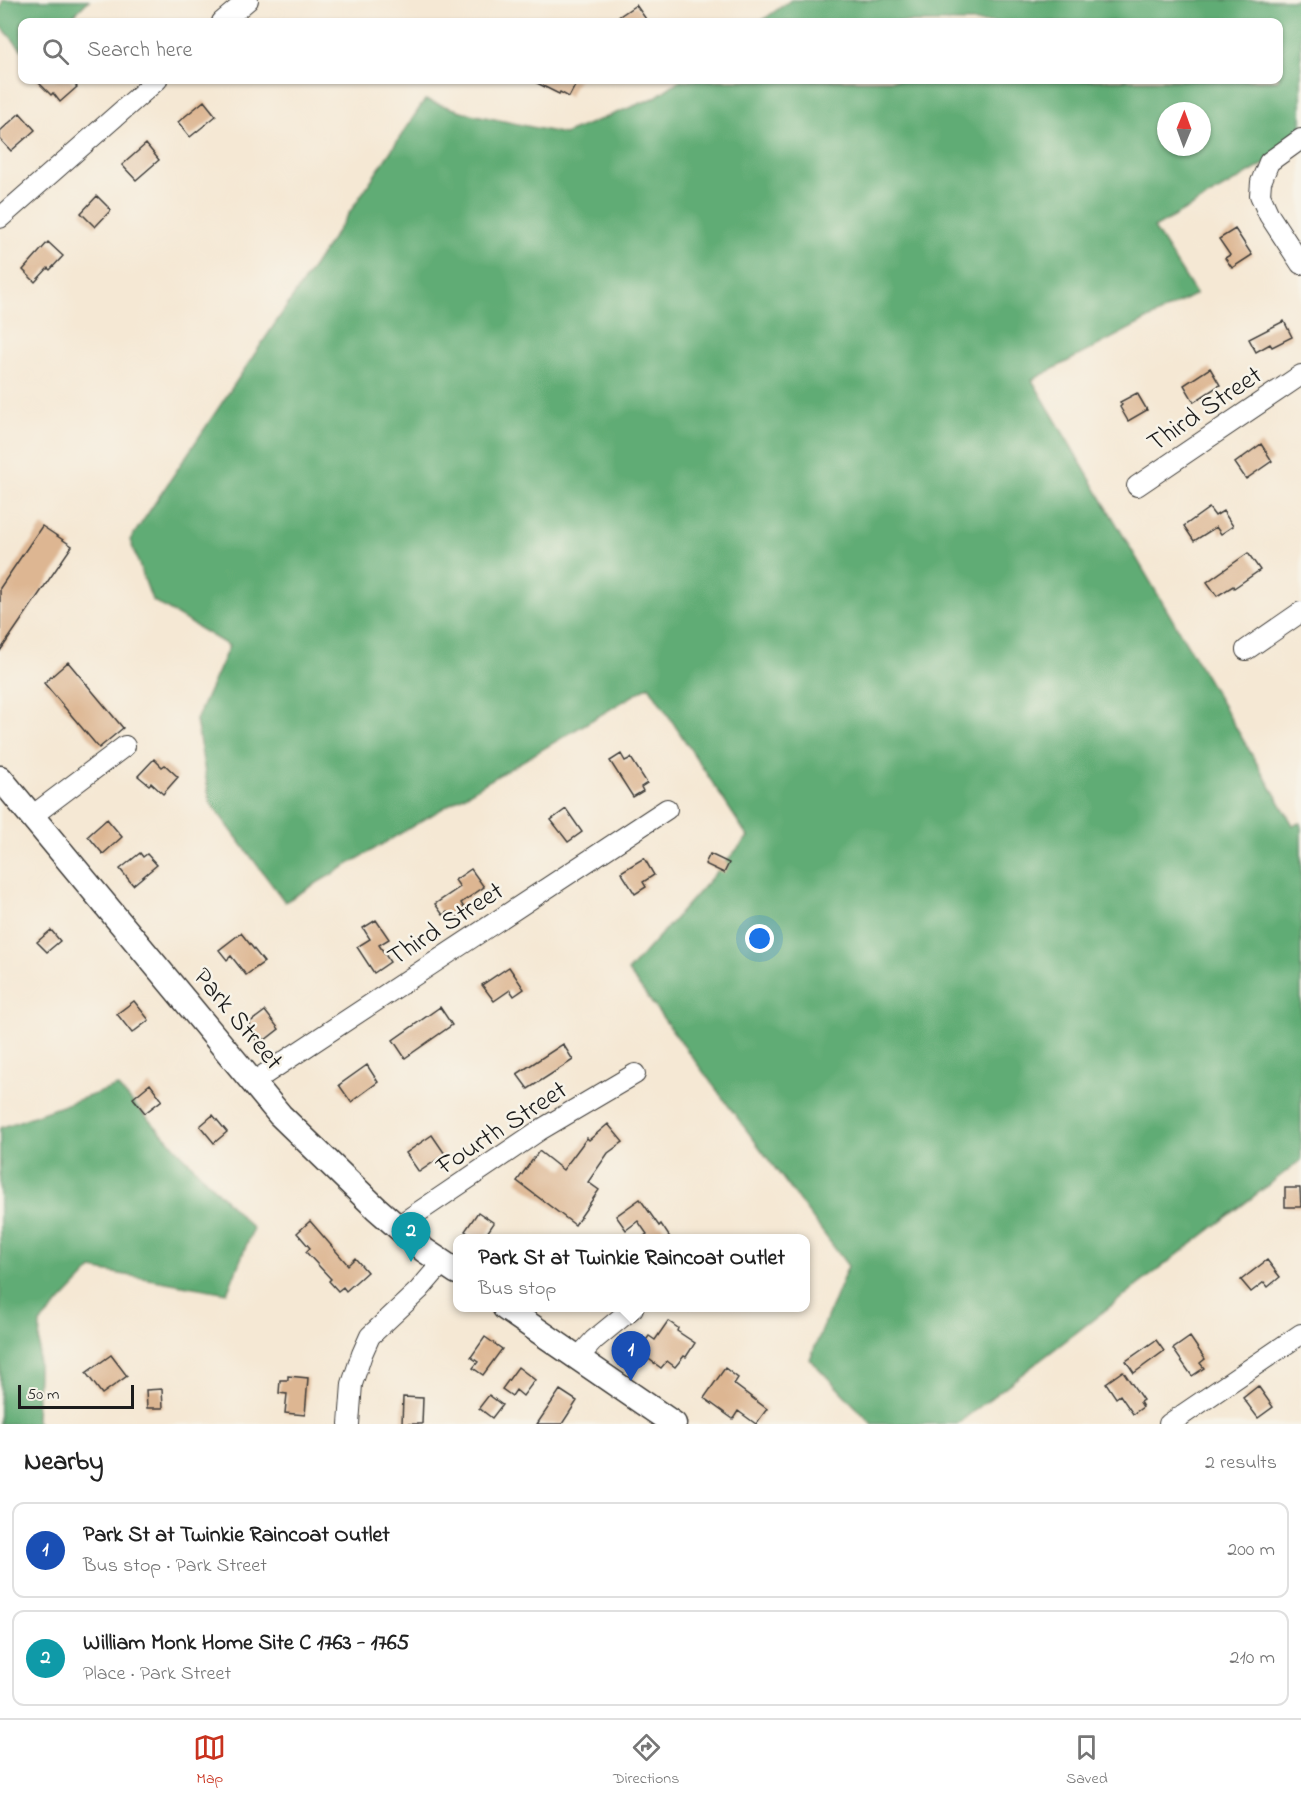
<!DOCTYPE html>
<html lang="en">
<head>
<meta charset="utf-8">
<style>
	:root { --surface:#fff; --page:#f2f2f2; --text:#222; --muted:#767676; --line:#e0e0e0; --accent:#c8321e }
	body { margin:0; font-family:"Indie Flower",sans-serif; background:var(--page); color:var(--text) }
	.compass { position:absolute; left:1157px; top:102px; width:54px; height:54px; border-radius:50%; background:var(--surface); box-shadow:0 2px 4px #0004; rotate:1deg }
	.scale { position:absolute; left:18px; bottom:15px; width:116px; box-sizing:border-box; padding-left:6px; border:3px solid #1c1c1c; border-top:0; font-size:16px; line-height:21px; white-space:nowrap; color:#1c1c1c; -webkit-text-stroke:4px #f7f3e8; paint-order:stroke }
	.you { position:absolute; left:760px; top:939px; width:21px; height:21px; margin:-15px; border:4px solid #fff; border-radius:50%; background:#1a73e8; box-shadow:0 0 0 9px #1a73e833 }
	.badge { display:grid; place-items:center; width:39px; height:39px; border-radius:50%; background:var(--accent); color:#fff; font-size:20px; font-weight:700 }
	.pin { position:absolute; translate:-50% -50px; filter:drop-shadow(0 2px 3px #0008) }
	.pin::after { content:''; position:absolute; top:32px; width:21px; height:18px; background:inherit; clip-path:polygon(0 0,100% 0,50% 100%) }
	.popup { position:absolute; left:453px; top:1234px; width:357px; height:78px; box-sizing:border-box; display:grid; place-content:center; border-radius:12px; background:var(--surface); filter:drop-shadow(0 2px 4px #0005); font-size:20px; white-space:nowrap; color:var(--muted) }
	.popup b { font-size:22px; color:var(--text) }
	.popup::after { content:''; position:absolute; left:50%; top:100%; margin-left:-12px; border:12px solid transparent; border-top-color:var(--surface) }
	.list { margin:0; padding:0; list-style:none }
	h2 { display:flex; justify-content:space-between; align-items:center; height:78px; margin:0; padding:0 24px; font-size:26px }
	h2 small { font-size:20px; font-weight:400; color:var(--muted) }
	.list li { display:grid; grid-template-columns:39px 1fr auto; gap:18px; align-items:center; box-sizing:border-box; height:96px; margin:0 12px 12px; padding:0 12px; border:2px solid var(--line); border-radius:12px }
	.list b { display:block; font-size:22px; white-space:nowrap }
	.list p { margin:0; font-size:20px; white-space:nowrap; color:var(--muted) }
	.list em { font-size:20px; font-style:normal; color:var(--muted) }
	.icon { flex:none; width:33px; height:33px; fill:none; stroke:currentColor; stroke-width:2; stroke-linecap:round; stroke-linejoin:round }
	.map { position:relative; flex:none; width:1301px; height:1424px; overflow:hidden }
	.search { position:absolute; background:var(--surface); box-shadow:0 2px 4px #0004; left:18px; right:18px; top:18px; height:66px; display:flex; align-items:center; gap:15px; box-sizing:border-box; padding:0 21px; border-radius:12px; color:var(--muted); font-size:22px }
	.sheet { height:294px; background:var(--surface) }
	nav { display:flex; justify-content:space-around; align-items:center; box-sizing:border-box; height:84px; border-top:2px solid var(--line); background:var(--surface); font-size:16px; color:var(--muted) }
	nav a { display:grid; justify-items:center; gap:3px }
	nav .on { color:var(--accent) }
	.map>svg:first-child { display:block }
</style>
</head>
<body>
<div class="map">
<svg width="1301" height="1424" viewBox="0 0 1301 1424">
	<rect width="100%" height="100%" fill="#f7f3e8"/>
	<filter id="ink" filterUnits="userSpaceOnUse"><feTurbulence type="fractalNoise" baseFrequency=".0167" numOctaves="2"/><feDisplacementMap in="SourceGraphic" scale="12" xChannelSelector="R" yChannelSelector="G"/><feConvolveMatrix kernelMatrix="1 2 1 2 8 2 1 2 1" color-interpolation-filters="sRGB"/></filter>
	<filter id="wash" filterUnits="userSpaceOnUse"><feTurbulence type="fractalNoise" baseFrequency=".008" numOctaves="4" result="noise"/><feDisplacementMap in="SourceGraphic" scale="24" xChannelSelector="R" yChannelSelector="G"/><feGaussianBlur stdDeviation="1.35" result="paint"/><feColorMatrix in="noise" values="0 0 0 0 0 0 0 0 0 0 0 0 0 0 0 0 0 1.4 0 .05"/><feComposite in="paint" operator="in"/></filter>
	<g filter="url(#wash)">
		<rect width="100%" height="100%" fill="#f5e8d4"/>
		<path fill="#60ac75" stroke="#3e6448" stroke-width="1.5" fill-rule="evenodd" d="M3,0H89L67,22H22V50L0,25V11Z
			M791,0H1301V143L1154,228L1196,294L1032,380L1293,825L1301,823V1160L957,1424H872L810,1359L848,1266L628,971L748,837L649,686L285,902L210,802L196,720L229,646L152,600L130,540L425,100L471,114L564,134L654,98L680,80H1278V22H760ZM1166,111H1202V147H1166Z
			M117,1086L253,1229L227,1293L92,1269L40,1323L36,1420L40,1424H0V1128Z"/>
		<g id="blocks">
			<path fill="#ddb692" d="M636,5L648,22H611Z
				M36,80H71L77,87L60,102L53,93L51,95Z
				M531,80H578L569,97L560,92L559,94Z
				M204,101L216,116L190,137L178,122Z
				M20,113L35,130L11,151L0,139V131Z
				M146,144L159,160L136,180L122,165Z
				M97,196L111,210L95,227L81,213Z
				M1235,229L1252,255L1232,268L1225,258L1230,255L1219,239Z
				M48,242L63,256L50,270L48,268L35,282L23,270Z
				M1284,321L1292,337L1272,347L1270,344L1256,352L1249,339Z
				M1210,368L1220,385L1194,402L1184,385Z
				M1137,393L1147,410L1128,421L1120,407L1122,405L1120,402Z
				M1261,444L1272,461L1246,479L1235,463Z
				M1209,508L1215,516L1223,511L1233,526L1221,534L1216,527L1194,541L1184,526Z
				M42,526L72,546L0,651V588Z
				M1248,553L1260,570L1234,588L1233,586L1217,596L1207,582Z
				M68,662L123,728L99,748L44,683Z
				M621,754L625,761L631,758L647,783L641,787L643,791L633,797L610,761Z
				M154,759L162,767L165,765L178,777L163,794L151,783L149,785L138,776Z
				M566,809L582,832L568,842L551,820Z
				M107,819L122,837L103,854L88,836Z
				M140,853L143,857L147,854L157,865L133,885L120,869Z
				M710,854L729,863L724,873L705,864Z
				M644,858L654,875L643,882L646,887L635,894L621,872Z
				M471,869L484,887L461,903L466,911L452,920L447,912L443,915L435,904L460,887L455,880Z
				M376,920L389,939L379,945L390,962L374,973L357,947L370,939L363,928Z
				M51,930L60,941L47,952L37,942Z
				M241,933L264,962L246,975L231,956L227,960L219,950Z
				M509,967L524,989L514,996L510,990L494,1001L482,985Z
				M134,1001L149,1020L132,1033L117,1014Z
				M440,1007L452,1025L405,1058L393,1040Z
				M265,1011L279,1029L265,1040L263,1038L258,1042L247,1029L251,1026L249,1023Z
				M563,1044L573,1060L528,1089L517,1074Z
				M367,1065L378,1082L351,1102L339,1085Z
				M150,1084L162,1100L145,1113L133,1098Z
				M213,1115L227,1132L214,1143L200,1126Z
				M608,1124L623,1142L608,1153L588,1182L599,1190L575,1225L517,1181L539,1151L563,1170L587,1138L589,1140Z
				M432,1135L445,1154L419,1172L406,1153Z
				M1285,1188H1300L1301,1207H1285Z
				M640,1199L659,1226L661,1224L671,1239H640L647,1234L638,1221L626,1230L616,1216Z
				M478,1212L494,1223L483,1239H476L465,1231Z
				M310,1221L348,1265L355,1258L367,1272L346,1291L343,1287L338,1291L329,1281L331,1279L306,1252L310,1248L297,1233Z
				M1267,1260L1280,1277L1268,1287L1264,1282L1251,1292L1241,1280Z
				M668,1321L678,1328L677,1331L695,1343L686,1357L684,1356L675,1367L667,1361L661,1368L638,1351L649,1336L655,1340Z
				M485,1337L502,1349L483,1375L473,1368L478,1362L471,1357Z
				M1190,1337L1205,1359L1200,1363L1204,1368L1192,1376L1173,1349Z
				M1156,1340L1164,1351L1134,1373L1126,1361Z
				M111,1355L127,1376L102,1394L86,1373Z
				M518,1367L535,1380L523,1396L516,1390L512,1396L502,1389Z
				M725,1368L738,1378L734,1384L767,1409L756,1424L738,1411L733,1419L704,1398Z
				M1123,1371L1143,1400L1140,1402L1143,1407L1133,1414L1120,1395L1116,1398L1106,1383Z
				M288,1376L308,1378L305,1415L285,1413L287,1394L279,1393L280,1380H288Z
				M1258,1386L1273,1407L1258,1418L1243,1398Z
				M162,1389L163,1408H147L146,1390Z
				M560,1390L577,1401L562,1424H537Z
				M489,1395L502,1405L492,1418L479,1408Z
				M403,1397L423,1398L422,1424H402Z"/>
		</g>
	</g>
	<g filter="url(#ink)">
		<use href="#blocks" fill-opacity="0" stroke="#3d3b38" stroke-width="1.5"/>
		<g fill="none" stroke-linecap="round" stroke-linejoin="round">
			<g stroke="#3d3b38" stroke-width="22">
				<path id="minor" d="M222,22L248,0
					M1301,139L1269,162L1261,182L1260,195L1269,215L1301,264
					M0,218L157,80
					M1137,486L1301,375
					M1246,650L1301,612
					M32,816L125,746
					M253,1082L667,809
					M398,1226L540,1130L635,1074
					M577,1359L594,1340L633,1308
					M349,1424L352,1384L362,1354L370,1336L419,1290L443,1262
					M1169,1424L1301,1334"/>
			</g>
			<g stroke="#3d3b38" stroke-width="27">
				<path id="major" d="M0,778L280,1115L376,1208L424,1250L457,1272
					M505,1308L674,1424"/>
			</g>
			<use href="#minor" stroke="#fff" stroke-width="20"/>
			<use href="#major" stroke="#fff" stroke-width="24"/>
		</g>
	</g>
	<g text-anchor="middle" stroke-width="5" stroke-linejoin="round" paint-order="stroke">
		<g font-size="27" fill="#1c1c1c" stroke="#f7f3e8">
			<text transform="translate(1204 408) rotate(-34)" y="9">Third Street</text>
			<text transform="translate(445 923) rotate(-33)" y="9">Third Street</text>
			<text transform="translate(239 1018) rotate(50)" y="9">Park Street</text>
			<text transform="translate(501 1127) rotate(-33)" y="9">Fourth Street</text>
		</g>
	</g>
</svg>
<svg class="compass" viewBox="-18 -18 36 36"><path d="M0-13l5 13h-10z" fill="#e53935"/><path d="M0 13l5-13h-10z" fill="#767676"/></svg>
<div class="scale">50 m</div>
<div class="you"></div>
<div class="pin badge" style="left:631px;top:1381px;background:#1a4fb4">1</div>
<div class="popup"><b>Park St at Twinkie Raincoat Outlet</b>Bus stop</div>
<div class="pin badge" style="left:411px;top:1262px;background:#0f9aa8">2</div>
<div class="search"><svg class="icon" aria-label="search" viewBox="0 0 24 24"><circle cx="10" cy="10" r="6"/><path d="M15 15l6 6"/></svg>Search here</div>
</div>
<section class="sheet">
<h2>Nearby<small>2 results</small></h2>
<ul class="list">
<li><span class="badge" style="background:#1a4fb4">1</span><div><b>Park St at Twinkie Raincoat Outlet</b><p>Bus stop · Park Street</p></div><em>200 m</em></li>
<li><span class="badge" style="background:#0f9aa8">2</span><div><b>William Monk Home Site C 1763 - 1765</b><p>Place · Park Street</p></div><em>210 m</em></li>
</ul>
</section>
<nav>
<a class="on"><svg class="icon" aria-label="map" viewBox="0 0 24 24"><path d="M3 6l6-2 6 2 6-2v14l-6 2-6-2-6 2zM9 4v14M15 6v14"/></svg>Map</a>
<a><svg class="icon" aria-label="directions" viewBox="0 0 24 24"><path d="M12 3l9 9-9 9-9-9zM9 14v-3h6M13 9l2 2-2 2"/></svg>Directions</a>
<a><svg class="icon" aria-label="saved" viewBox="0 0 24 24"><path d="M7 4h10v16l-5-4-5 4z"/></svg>Saved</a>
</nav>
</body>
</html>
